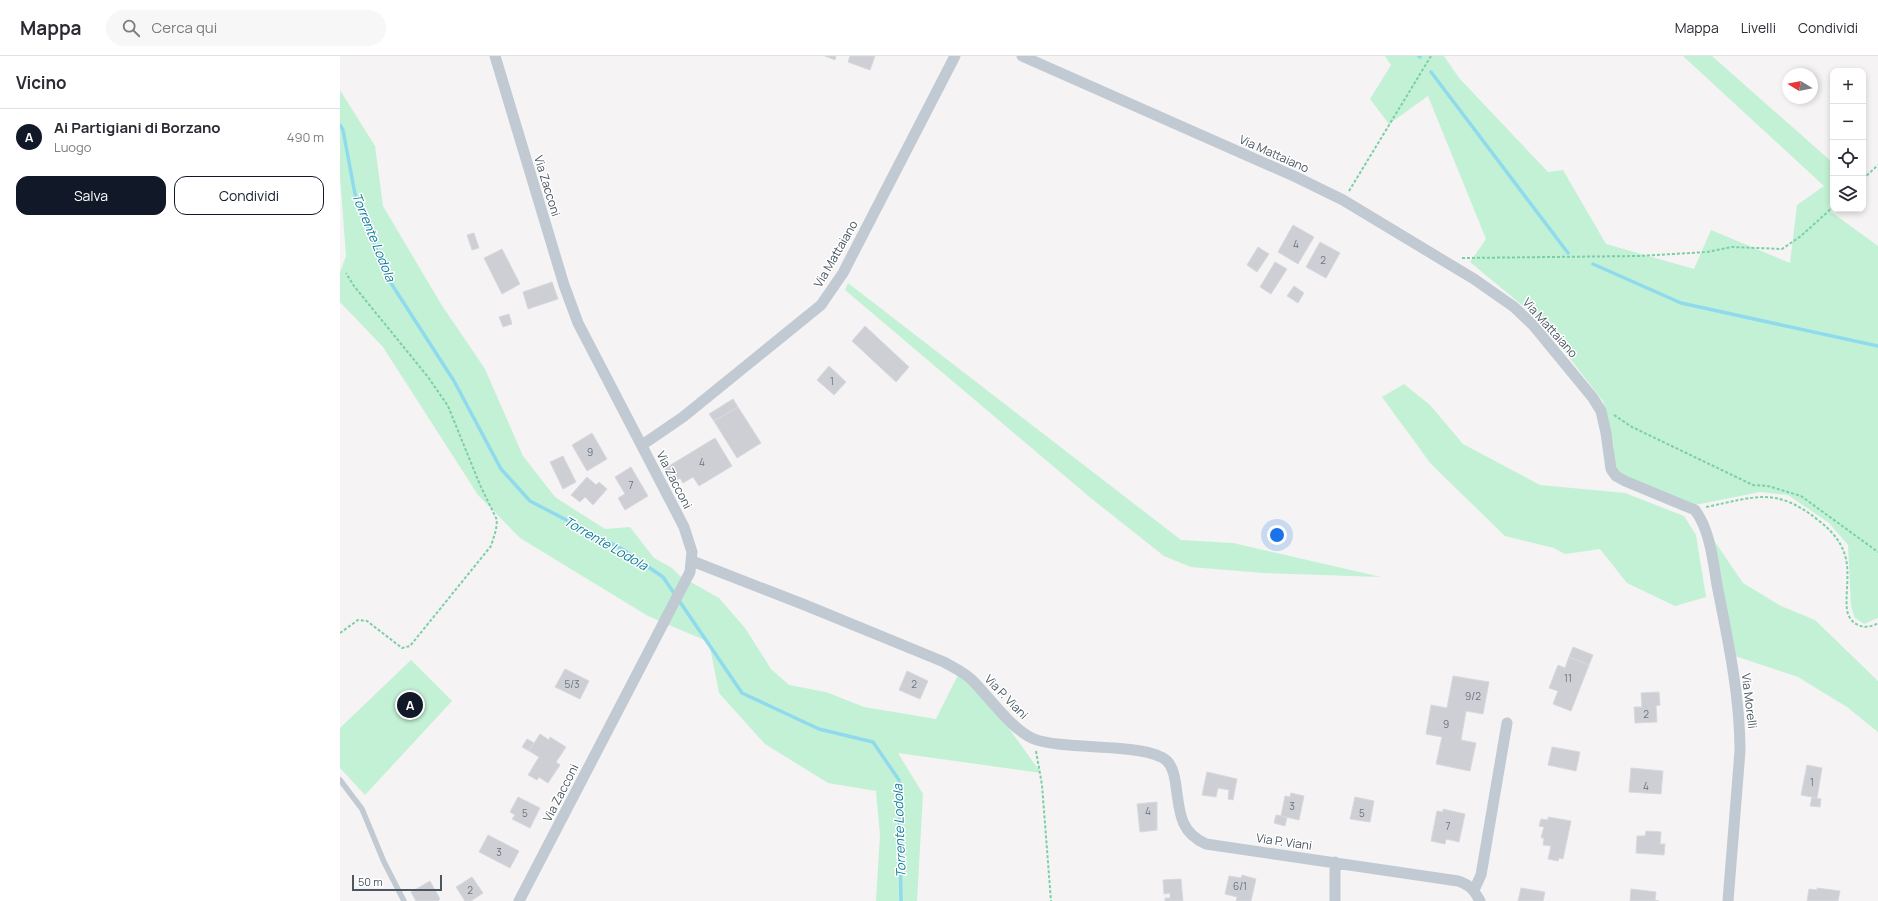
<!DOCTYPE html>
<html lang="it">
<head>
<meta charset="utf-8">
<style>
	:root { --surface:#fff; --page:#f7f7f7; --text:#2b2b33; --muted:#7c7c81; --line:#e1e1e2; --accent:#111827 }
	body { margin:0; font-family:Manrope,sans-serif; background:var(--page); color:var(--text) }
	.controls { position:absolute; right:12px; top:12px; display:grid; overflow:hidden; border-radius:8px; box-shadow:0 2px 6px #0003 }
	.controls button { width:36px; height:36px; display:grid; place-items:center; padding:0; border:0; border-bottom:1px solid var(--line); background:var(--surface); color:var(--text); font:20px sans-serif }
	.compass { position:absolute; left:1442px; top:12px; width:36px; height:36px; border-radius:50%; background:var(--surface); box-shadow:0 2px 6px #0003; rotate:280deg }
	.scale { position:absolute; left:12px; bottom:10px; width:90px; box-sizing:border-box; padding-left:4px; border:2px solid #4a5661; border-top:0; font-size:11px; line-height:14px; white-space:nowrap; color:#4a5661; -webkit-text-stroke:3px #fff; paint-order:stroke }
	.you { position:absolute; left:937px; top:479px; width:14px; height:14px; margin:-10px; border:3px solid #fff; border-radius:50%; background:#1a73e8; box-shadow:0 0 0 6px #1a73e833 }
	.badge { display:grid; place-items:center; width:26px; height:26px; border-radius:50%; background:var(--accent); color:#fff; font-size:13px; font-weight:700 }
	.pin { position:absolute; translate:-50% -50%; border:2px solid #fff; box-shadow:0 1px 4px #0006 }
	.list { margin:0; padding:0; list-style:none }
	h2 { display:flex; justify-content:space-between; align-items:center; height:52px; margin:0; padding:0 16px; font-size:17px }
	h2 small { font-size:13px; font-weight:400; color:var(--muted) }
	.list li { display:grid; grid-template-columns:26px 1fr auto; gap:12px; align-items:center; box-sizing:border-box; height:56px; padding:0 16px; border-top:1px solid var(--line) }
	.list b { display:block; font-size:15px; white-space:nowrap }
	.list p { margin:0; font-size:13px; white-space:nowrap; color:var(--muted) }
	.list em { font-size:13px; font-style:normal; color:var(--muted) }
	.actions { display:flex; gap:8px; padding:12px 16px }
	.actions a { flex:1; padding:9px 0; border:1px solid var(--accent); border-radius:12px; text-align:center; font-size:14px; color:var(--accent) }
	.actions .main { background:var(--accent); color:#fff }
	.icon { flex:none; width:22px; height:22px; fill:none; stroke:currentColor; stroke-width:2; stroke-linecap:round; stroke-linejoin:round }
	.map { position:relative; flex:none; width:1538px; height:845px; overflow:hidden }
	header { display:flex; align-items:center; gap:24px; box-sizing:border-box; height:56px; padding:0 20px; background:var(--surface); border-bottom:1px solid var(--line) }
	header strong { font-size:19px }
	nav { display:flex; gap:22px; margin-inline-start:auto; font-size:14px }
	.search { width:280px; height:36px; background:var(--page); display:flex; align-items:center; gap:10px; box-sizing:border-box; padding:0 14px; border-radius:22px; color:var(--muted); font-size:15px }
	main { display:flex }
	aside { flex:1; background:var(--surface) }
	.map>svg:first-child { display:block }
</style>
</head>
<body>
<header>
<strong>Mappa</strong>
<div class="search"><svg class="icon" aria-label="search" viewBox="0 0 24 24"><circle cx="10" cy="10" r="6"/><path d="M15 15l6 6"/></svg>Cerca qui</div>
<nav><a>Mappa</a><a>Livelli</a><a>Condividi</a></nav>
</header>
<main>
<aside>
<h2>Vicino<small></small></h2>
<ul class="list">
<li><span class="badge">A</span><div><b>Ai Partigiani di Borzano</b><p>Luogo</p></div><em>490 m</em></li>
</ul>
<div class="actions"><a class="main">Salva</a><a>Condividi</a></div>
</aside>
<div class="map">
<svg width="1538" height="845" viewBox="0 0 1538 845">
	<rect width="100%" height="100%" fill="#f5f3f3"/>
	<path fill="#c3f1d5" d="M1045,0H1104L1119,22L1208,116L1223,114L1266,188L1354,213L1371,174L1450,207L1457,149L1484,130L1343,0H1372L1493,107V151L1490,155L1538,190V562L1524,568L1515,562L1511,550L1508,489L1489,467L1448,439L1420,436L1355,449L1281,420L1274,406V390L1263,345L1200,264L1130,206L1146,183L1088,40L1049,68L1030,43L1051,9Z
		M0,34L35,90L43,150L101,248L145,313L183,400L215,441L265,473L290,471L314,502L332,512L340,520L379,542L405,572L431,613L449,629L486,636L524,651L596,663L620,615L643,636L701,717L558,697L583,738L577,845H536L540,779L536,735L488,727L425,688L379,637L369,586L308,560L180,482L138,439L43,291L0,246V216L6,200L0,120Z
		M508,227L841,484L893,487L1041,521L923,517L851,511L824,500L752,443L505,234Z
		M1064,328L1090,349L1123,388L1200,429L1285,437L1344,460L1356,479L1366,541L1335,550L1287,527L1260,493L1225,498L1214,492L1165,480L1091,408L1042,341Z
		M1373,483L1403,527L1441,550L1475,564L1538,625V676L1507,651L1458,621L1395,600Z
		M71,604L112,645L25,739L0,712V672Z"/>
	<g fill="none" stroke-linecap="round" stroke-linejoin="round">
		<path stroke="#90daee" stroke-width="3.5" d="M1079,0L1080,1
			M1091,16L1228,197
			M0,69L3,74L15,138L47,221L114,325L161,413L190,445L282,493L323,521L402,637L479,673L533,686L559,724L561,845
			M1253,208L1341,247L1538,290"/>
	</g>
	<path fill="#cdcfd5" stroke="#d7d9de" d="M485,0H496L495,4Z
		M510,0H535L530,14L508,6Z
		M953,169L974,181L958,208L938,196Z
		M134,177L139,192L132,194L127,179Z
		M980,186L1000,197L986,222L966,211Z
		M918,191L929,198L917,216L907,209Z
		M162,193L180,228L162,238L144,202Z
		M935,206L947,213L931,238L920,231Z
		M212,226L218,243L188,253L183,236Z
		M954,230L964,237L958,247L947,240Z
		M169,258L172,268L163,271L159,261Z
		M525,270L569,311L556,326L512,285Z
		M489,310L506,326L494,339L477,324Z
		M393,343L398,351L374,365L369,358Z
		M398,351L421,387L397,402L374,365Z
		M252,377L267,403L247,415L232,389Z
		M375,382L392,410L359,430L353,421L343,427L340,422L333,426L324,413Z
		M223,400L236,426L223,433L210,406Z
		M291,411L308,440L285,454L278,442L285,438L275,421Z
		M247,421L256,429L259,426L267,433L253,449L245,441L240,446L231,439Z
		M1233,591L1253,599L1249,609L1229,601Z
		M1229,601L1249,609L1231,655L1213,648L1218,635L1209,632L1218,609L1225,612Z
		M225,613L249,625L240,643L215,631Z
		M567,615L588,625L580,643L559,634Z
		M1113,620L1149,626L1143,658L1126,655L1121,684L1136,687L1130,715L1096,708L1102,681L1086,678L1091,649L1107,652Z
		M1319,636L1320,649L1316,650L1317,666L1295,667L1294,651H1302L1301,637Z
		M200,678L209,684L210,681L226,691L216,706L220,709L208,727L199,721L197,724L188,719L199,701L189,695Z
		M187,683L194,687L189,695L182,691Z
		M1212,691L1240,696L1236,715L1208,709Z
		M1467,709L1482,712L1477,742L1461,739Z
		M1291,712L1323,715L1321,738L1289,736Z
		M867,716L897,723L893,744L888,743L889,734L878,732L876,741L862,739Z
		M951,737L964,740L959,764L941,760L945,740L950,741Z
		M178,741L200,752L190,772L172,763L175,759L170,756Z
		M1015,741L1034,745L1030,766L1010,763Z
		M1472,741L1481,743L1480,751L1470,750Z
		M817,746V774L800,776L797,748Z
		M1103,753L1125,758L1119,786L1106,783L1105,788L1091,785L1097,755L1103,756Z
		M936,759L947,761L945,770L934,767Z
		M1208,761L1231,765L1223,803L1219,802L1218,805L1208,803L1211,790L1203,789L1204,782H1201L1204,771L1199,770L1201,763L1208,764Z
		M1306,775L1321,776L1320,788H1325L1324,799L1296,797L1297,780H1305Z
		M148,779L179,795L170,812L139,796Z
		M902,819L916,823L911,845H896L897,841L885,838L889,820L901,822Z
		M132,821L143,837L131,845H125L116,831Z
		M841,823L843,845H825V842H830V837L824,838L823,824Z
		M90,825L100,843L98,845H76L71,836Z
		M1181,832L1205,836L1203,845H1178Z
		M1477,832L1500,835L1498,845H1467L1469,833L1477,834Z
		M1291,833L1316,836L1315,844L1319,845H1290Z"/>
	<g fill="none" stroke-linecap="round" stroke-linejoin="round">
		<path stroke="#7ad0a6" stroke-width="2" stroke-dasharray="3 2" stroke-linecap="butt" d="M1523,123L1538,109
			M1009,135L1091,0
			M1122,202L1299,200L1367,196L1392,191L1442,193L1461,180L1493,151
			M1274,359L1292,371L1413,429L1428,430L1461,440L1538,496
			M1366,451C1416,441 1435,430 1478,464C1492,475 1502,486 1506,503C1510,520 1504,546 1508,558C1513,571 1527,574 1538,567
			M0,577L18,564L27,565L62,592L70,590L151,490L156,474L157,464L140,429L108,350L88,321L14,230L6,217
			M696,695L702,729L711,845"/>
		<path stroke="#c1cad2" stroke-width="5.5" d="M0,724L22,753L44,806L64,845"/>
		<path stroke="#c1cad2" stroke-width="11" d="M155,0L224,229L238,267L344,471L352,496L350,516L179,845
			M682,0L956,121L1003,144L1134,223L1174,251L1193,269L1253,342L1261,355L1266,377L1271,413L1276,420L1285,425L1355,454C1370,474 1373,505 1377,529C1388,584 1400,640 1400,695L1388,845
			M302,389L343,361L481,249L503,217L615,0
			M352,505L465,549L604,606C614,612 624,616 632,624C649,641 672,674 694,683C725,695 807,686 827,705C832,710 834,718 835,724C840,752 837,775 866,788L1118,825C1130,829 1134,834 1140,845
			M995,806V845
			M1134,834L1141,819L1167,667"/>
	</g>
	<g text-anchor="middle" stroke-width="3" stroke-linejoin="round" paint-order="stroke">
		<g font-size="10" fill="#6b747e">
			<text x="956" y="192">4</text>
			<text x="983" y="208">2</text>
			<text x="492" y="329">1</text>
			<text x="250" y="400">9</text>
			<text x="362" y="410">4</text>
			<text x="291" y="433">7</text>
			<text x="1228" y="626">11</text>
			<text x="232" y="632">5/3</text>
			<text x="574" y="632">2</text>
			<text x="1133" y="644">9/2</text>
			<text x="1306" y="662">2</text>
			<text x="1106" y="672">9</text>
			<text x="1472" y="730">1</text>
			<text x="1306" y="734">4</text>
			<text x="952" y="754">3</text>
			<text x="808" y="759">4</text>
			<text x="185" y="761">5</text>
			<text x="1022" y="761">5</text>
			<text x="1108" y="774">7</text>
			<text x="159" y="800">3</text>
			<text x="900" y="834">6/1</text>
			<text x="130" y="838">2</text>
		</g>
		<g font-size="12" fill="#4a5661" stroke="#fff">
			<text transform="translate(934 98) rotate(24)" y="4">Via Mattaiano</text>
			<text transform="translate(207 130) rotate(73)" y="4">Via Zacconi</text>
			<text transform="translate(496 198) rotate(-60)" y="4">Via Mattaiano</text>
			<text transform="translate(1210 272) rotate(48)" y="4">Via Mattaiano</text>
			<text transform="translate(334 424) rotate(63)" y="4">Via Zacconi</text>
			<text transform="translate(666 641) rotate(46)" y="4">Via P. Viani</text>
			<text transform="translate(1409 645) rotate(83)" y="4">Via Morelli</text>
			<text transform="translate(221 737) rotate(-63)" y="4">Via Zacconi</text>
			<text transform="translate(944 786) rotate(8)" y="4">Via P. Viani</text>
		</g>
		<g font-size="13" font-style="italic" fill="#0c7c9b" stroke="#fff">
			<text transform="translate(34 181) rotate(68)" y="5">Torrente Lodola</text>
			<text transform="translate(266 487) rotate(30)" y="5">Torrente Lodola</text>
			<text transform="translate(559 775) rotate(-92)" y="5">Torrente Lodola</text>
		</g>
	</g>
</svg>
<div class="controls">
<button>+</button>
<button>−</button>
<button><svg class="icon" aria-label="locate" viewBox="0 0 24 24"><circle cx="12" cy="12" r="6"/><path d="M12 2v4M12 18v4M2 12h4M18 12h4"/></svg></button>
<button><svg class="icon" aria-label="layers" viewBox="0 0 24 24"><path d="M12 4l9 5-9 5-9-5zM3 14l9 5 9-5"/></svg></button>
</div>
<svg class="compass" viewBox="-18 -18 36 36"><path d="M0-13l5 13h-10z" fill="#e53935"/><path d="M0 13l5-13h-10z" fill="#7c7c81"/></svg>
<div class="scale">50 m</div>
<div class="you"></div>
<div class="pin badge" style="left:70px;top:649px">A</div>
</div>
</main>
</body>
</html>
